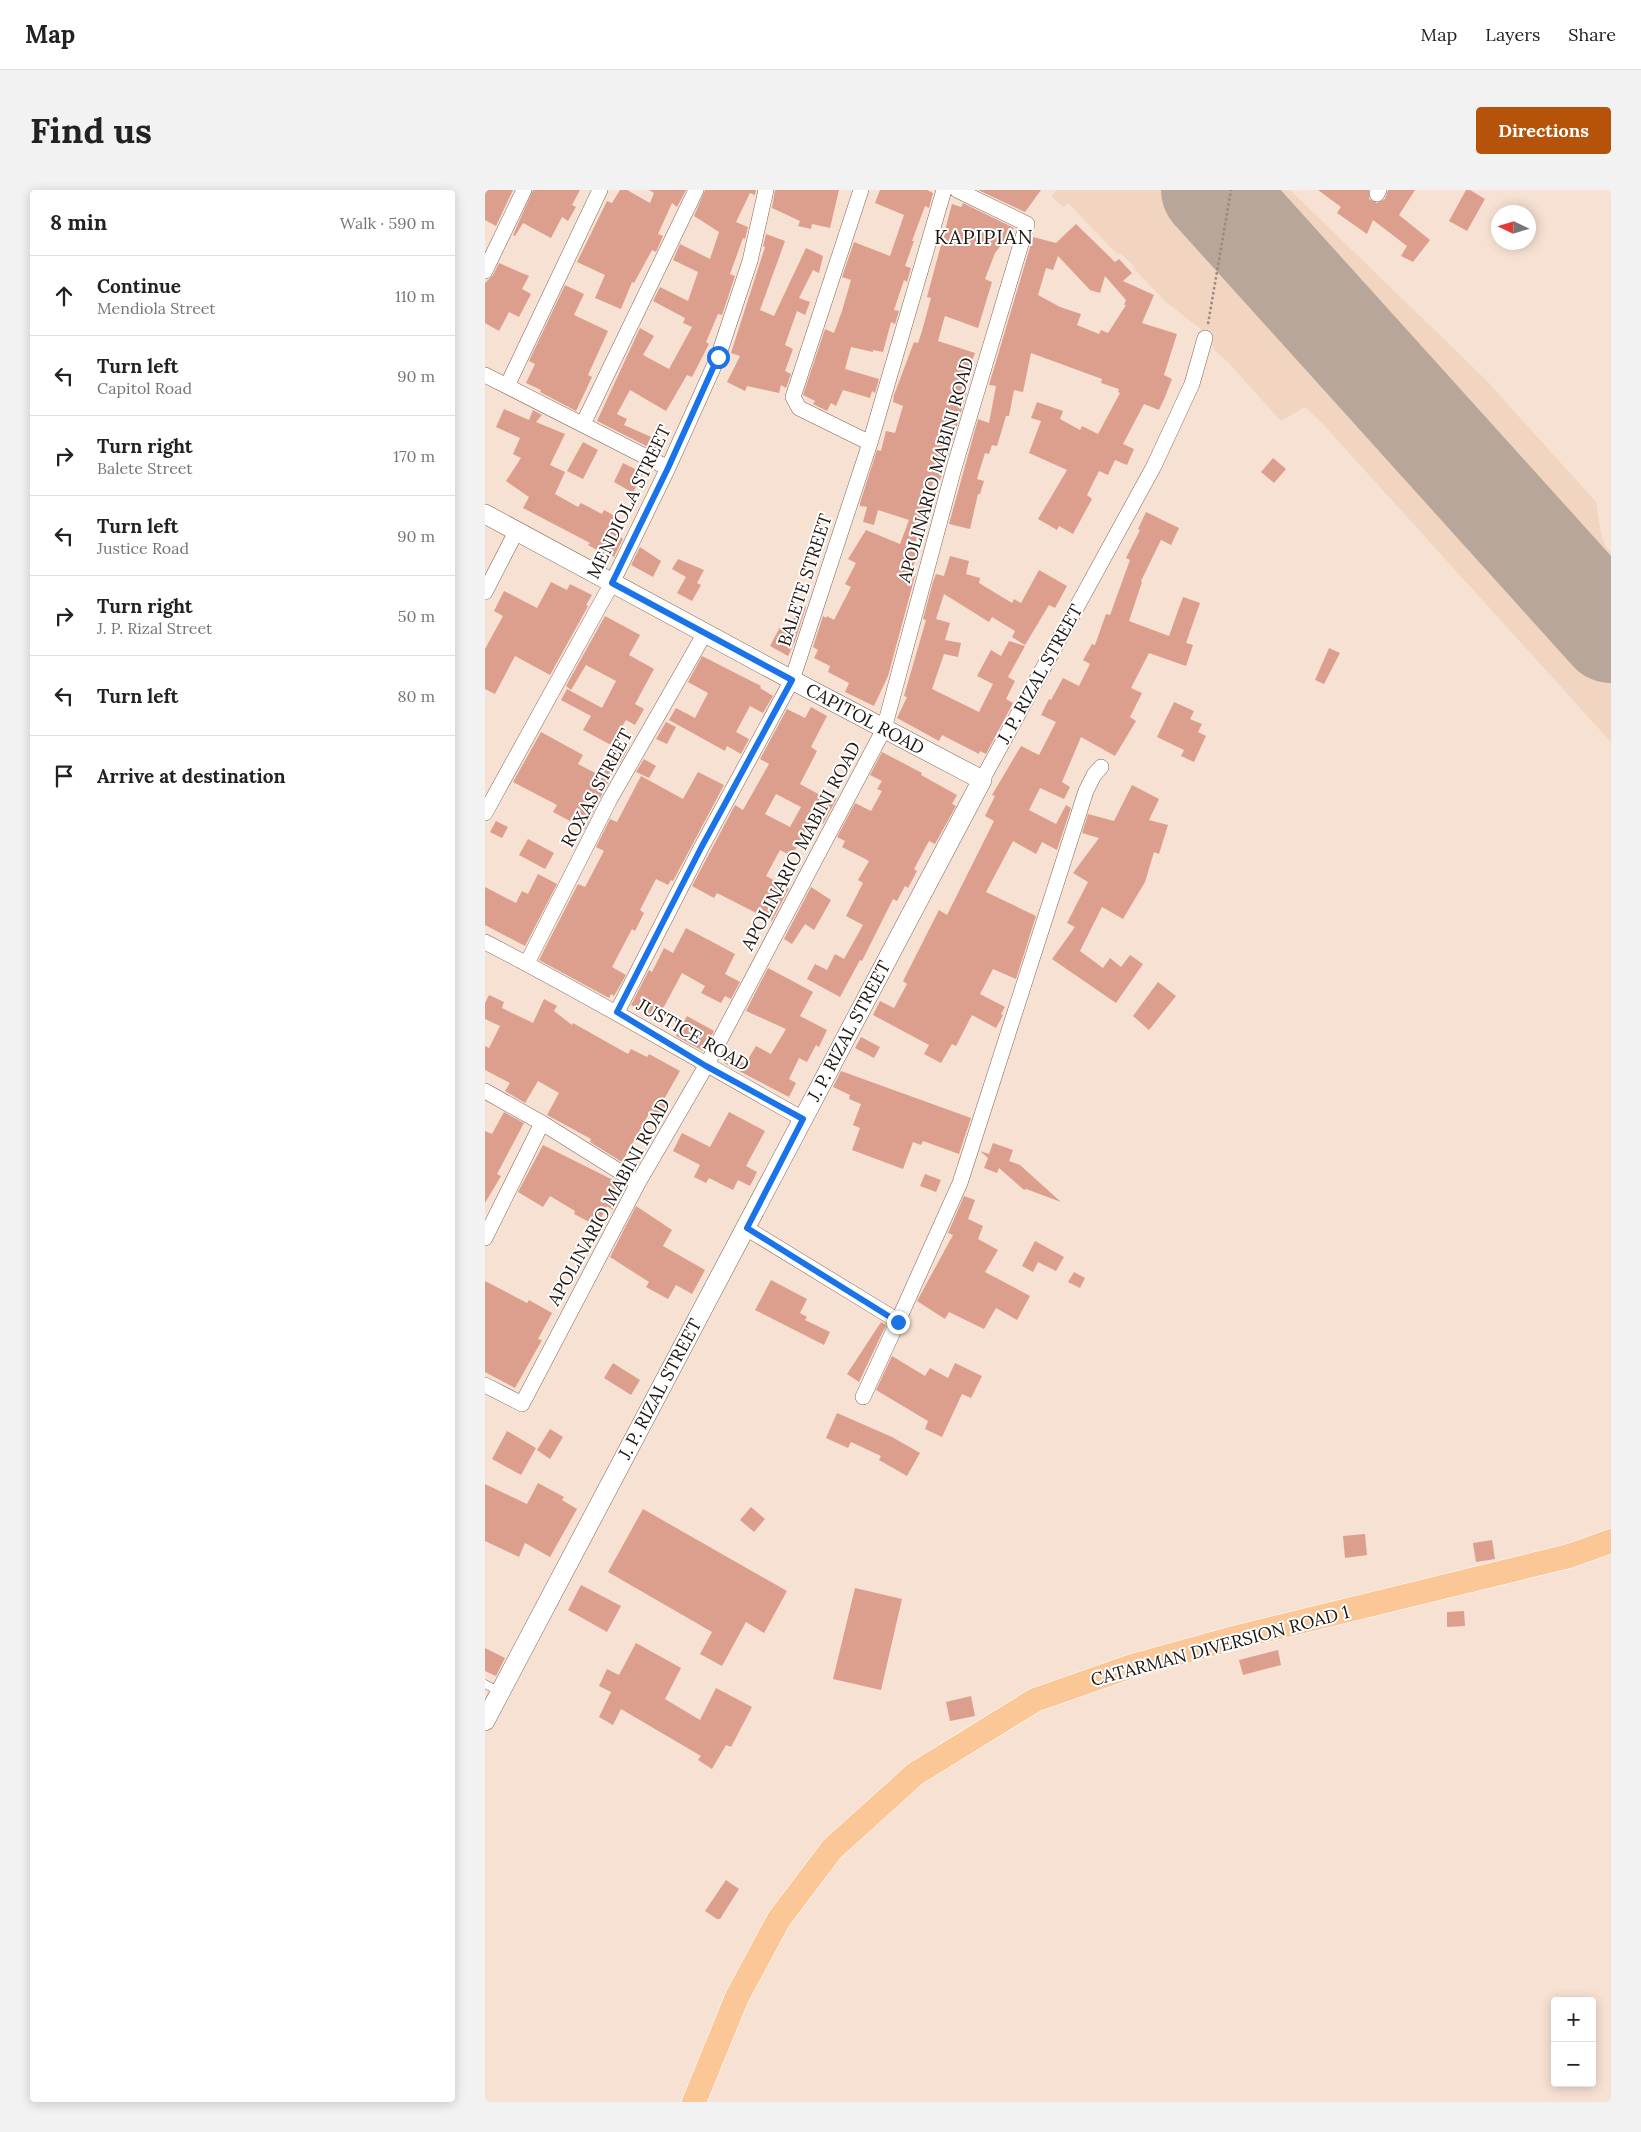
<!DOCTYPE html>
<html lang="en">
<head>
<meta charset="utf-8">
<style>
	:root { --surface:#fff; --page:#f2f2f2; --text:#222; --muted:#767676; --line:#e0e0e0; --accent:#b45309 }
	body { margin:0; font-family:Lora,serif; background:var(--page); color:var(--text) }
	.controls { position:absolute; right:15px; bottom:15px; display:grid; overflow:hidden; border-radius:5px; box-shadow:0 2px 12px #0003 }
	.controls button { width:45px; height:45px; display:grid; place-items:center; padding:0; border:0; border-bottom:1px solid var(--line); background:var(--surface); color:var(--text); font:25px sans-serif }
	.compass { position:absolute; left:1006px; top:15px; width:45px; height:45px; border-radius:50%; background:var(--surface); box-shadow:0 2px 12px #0003; rotate:274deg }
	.stop { position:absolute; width:15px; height:15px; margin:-11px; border:4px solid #1a73e8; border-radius:50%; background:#fff }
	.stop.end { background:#1a73e8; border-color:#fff; box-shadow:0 1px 5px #0008 }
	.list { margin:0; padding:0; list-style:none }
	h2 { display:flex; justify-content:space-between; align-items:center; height:65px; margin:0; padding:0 20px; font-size:21px }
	h2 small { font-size:16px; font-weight:400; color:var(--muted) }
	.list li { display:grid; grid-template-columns:32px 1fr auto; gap:15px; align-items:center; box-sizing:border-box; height:80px; padding:0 20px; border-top:1px solid var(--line) }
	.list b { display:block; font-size:19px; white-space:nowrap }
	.list p { margin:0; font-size:16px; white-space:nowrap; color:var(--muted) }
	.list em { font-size:16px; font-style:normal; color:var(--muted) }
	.icon { flex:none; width:28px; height:28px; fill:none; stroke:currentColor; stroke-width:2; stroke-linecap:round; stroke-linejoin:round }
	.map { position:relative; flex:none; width:1126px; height:1912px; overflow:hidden; border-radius:5px }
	header { display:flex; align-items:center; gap:30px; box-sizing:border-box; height:70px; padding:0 25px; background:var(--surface); border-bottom:1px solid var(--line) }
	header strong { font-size:24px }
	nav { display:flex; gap:28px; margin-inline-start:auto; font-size:18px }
	.intro { display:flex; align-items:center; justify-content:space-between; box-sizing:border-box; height:120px; padding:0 30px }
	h1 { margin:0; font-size:35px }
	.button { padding:12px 22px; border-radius:5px; background:var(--accent); color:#fff; font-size:18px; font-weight:700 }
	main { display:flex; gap:30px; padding:0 30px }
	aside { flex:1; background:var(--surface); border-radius:5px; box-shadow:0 2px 12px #0003 }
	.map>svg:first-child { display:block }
</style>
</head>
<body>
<header>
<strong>Map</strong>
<nav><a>Map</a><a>Layers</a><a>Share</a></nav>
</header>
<div class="intro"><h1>Find us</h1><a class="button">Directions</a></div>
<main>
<aside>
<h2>8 min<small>Walk · 590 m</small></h2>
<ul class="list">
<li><svg class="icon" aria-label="ahead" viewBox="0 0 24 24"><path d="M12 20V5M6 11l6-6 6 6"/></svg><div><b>Continue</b><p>Mendiola Street</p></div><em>110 m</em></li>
<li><svg class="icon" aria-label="left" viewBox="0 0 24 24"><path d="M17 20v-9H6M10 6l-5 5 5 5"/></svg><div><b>Turn left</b><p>Capitol Road</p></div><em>90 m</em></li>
<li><svg class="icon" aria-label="right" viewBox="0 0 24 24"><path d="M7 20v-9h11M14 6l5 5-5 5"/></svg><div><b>Turn right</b><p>Balete Street</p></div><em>170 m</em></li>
<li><svg class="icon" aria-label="left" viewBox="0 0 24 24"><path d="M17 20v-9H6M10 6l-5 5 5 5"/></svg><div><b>Turn left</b><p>Justice Road</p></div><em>90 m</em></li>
<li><svg class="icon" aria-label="right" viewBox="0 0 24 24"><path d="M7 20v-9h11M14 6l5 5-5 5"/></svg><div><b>Turn right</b><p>J. P. Rizal Street</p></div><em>50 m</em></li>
<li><svg class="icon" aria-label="left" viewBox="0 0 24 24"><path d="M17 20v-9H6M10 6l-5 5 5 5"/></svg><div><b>Turn left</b></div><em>80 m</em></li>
<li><svg class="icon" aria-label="arrive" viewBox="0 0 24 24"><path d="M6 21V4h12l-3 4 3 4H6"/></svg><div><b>Arrive at destination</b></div></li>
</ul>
</aside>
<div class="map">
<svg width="1126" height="1912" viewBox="0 0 1126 1912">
	<rect width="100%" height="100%" fill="#f7e1d2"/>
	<path fill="#f1d5c1" d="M572,0H805L1000,189L1111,312L1116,344L1121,357L1126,362V552L837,233L820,217L796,231L743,172L729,160L725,146L682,113L649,79L650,77L635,63L633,65L583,13L578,17L566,6Z"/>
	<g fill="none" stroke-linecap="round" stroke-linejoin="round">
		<path stroke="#b7a699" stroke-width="102" d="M727,0L1126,442"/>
	</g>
	<path fill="#dd9f8d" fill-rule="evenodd" d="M0,0H28L11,36L0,30Z
		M48,0H95L87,15L91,17L83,31L77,27L66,48L38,33L30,46L28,45Z
		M135,0H142L165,13L169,3L164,0H201L192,17L187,13L173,44L178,46L171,62L167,60L149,93L147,92L136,119L110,108L120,85L92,72L122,11L127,13Z
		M220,0H271L270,5L265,3L251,32L263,37L260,49L258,48L245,84L250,86L237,125L233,124L221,152L224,154L207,187L202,185L181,221L145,200L132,224L142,229L139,235L180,253L175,263L112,231L155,138L169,146L158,165L184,179L207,137L198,133L200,128L168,111L175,97L203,111L213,82L188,70L195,54L225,69L234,42L209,26Z
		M290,0H354L345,38L327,34L326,39L313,36L315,31L287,18Z
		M395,0H442L448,3L444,18L440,16L427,51H429L420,76L426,78L422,92L419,90L409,120L414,121L410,134L406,132L398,162L388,160V162L366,157L360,179L394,189L390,203L387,201L385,208L358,200L351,216L346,213L342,221L328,214L330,211L318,205L340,139L349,143L357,121L366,90L357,87L369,52L405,66L419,25L390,13Z
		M493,0H556L540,22Z
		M833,0H884V9L892,13L900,9L903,0H930L914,25L945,50L928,72L916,66L922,56L888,30L882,44L852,23L856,17Z
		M981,0H985L1000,9L982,41L964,31Z
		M478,13L529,38L510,63L500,89L507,92L493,138L460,126L459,129L453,151L490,163L476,200L482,202L459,279L455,290L450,288L441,310L446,312L427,361L433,363L425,385L430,386L403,486L389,516L360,502L364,493L343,482L345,476L329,468L333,460L328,457L338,426L341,428L342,426L349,430L366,397L360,394L371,373L363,369L381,340L415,354L424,330L393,320L389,335L378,332L382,317L375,316V313L392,260L396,261L401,241L410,243L418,216L408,212L409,205L429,152L433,153L437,141L446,108L442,107L467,14L476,17Z
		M591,34L630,72L634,69L647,83L638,91L669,105L657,133L692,144L679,185L687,189L680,207L674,220L659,214L638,254L649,259L642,275L630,270L623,285L614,281L602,305L607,309L588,344L574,336L572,340L553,329L582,280L544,263L556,231L546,228L552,212L578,221L575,229L595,240L597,236L613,244L635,203L633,202L634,199L616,193L617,189L546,163L538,202L529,200L524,226H521L512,256L507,255L504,264L500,263L492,289L499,291L495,304H493L485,339L464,334L493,229L504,233L511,196L504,195L548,47L571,53ZM573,66L605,100L615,103L620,86L641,110L639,115H641L623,143L616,140L614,144L592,135L596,124L575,117L553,105L561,78L568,80Z
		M281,44L300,51L275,120L289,126L321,58L338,66L334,83L328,80L314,108L325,112L320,125L312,121L300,155L308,159L300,181L306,184L301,198L296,195L294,203L262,196L260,201L242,192L255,166L246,163L280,57L278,56Z
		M14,73L44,86L37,99L46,104L34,127L24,122L14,141L0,133V93L8,85Z
		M80,95L99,104L89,125L123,141L103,185L107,187L91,221L55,202L56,200L41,193L50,174L44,171Z
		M19,219L44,230L48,220L57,225L51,232L80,244L65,275L80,282L70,304L93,317L96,313L117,324L119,320L141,332L134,346L138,349L129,367L120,362L119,364L103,355L105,353L38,318L44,307L21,291L36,268L28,264L35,248L11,237Z
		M98,252L113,260L98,289L82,281Z
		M788,268L801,279L789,293L776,282Z
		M138,273L158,283L148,303L129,292Z
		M661,322L694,338L686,355L676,350L656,391L657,392L644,431L684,446L698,407L715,413L701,453L708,455L701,476L664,463L646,498L657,503L645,527L651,531L630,566L596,547L577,592L585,597L579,609L555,598L544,620L571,634L581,615L586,618L572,660L557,652L551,664L528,651L501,702L551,726L531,789L508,779L495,804L520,817L516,824L518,825L511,838L487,825L471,856L467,854L456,873L439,864L444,855L388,825L395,811L409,818L422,794L418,791L454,720L462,725L509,631L500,626L510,606L507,605L536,556L554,565L571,532L556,525L564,509L566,510L578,488L594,496L605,474L598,470L607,454L610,455L621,424L625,425L645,370L641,368L655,340L653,339Z
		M155,357L176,371L168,387L146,375Z
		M465,366L484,371L481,384L495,388L494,393L527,413L529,409L536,413L554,380L582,396L570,418L564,415L540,455L527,447L530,441L507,427L504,432L459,404L451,429L465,433L460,450L476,453L473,467L459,464L447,499L494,522L508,494L492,486L506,460L516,466L524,451L540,456L523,487L530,491L521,509L528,513L501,564L495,561L494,564L457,545L454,551L412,528L422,507L419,506L441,430L438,429L448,392L451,384L459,386Z
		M193,369L219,380L212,393L216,395L207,411L192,403L201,387L187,379Z
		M66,392L82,400L85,394L107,405L101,415L103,416L65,485L30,466L10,504L0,499V459L18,426L9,421L19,401L52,418Z
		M316,414L321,417L310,451L303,466L285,456L295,437L302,441Z
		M120,426L155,445L144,465L169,479L150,514L159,519L150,535L141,530L126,555L98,540L106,526L76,510L82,499L117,518L131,491L101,475L86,500L81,496Z
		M844,458L855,463L839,494L830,490Z
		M217,466L276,496L275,498L288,506L278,523L265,516L251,542L264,549L256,564L242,556L240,561L184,530L191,518L210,528L223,503L203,492Z
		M689,512L709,521L705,529L717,534L713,542L721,546L709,572L696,566L699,560L672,547Z
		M326,517L342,526L326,557L332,561L315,594L337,606L339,602L352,608L338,634L327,628L307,666L295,660L281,686L304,698L287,731L232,703L229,708L207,696L250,615L258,620L284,574L275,569L302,519L320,528ZM291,604L316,617L305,637L280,624Z
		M181,532L191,537L182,554L171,549Z
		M56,542L98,565L93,574L114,585L131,552L141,557L140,559L142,560L135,573L133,572L100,639L68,622L72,615L28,592Z
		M397,562L437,583L436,585L472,605L467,614L471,616L450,654L444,651L429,679L432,681L423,698L420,696L412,711L408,709L377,771L375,770L355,807L322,789L330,774L342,780L350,764L359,769L378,735L361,726L378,693L373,690L384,671L357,657L360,651L352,647L370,613L386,621L397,601L392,599L397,591L385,585Z
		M159,569L171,576L164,588L151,582Z
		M213,582L239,595L188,691L186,690L183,695L171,689L155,720L159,723L150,741L147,739L127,777L141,785L129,806L126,804L124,808L54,770L93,694L100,697L119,661L111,657L125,629L132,632L156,586L198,609Z
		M647,595L674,609L664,630L683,635L674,664L669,662L660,692L638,729L617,717L595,761L618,778L625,768L636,777L645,765L658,774L631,813L567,769L590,737L582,733L603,692L588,683L614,648L597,643L603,624L629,631Z
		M11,631L23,637L17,648L5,642Z
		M43,649L69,663L60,679L34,665Z
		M53,684L72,694L40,756L0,735V697L31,713L37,701L43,704Z
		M326,697L346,710L329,740L320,734L307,754L299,749Z
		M201,738L250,764L240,784L255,792L246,809L240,806L236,813L216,803L220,796L197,783L173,828L146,815L164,780L167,782L179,758L188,763Z
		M283,778L328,802L315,826L342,840L334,857L331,855L322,872L314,868L304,889L311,893L304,907L239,873L243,865L260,874L271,856L286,864L301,839L261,821Z
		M673,792L691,806L664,840L648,826Z
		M4,805L19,812L17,818L48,833L59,809L72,816L69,821L87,835L88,833L143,864L146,859L162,867L164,864L195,881L178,911L184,914L177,926L166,920L137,972L105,952L106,949L62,925L74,903L53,891L40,913L20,901L25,893L0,880V856L4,858L15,836L0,829V813Z
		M202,826L229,841L218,861L191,846Z
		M376,847L395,857L389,868L370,858Z
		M356,881L486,928L474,964L438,951L436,955L428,952L418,979L367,960L375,938L368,935L376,914L364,909L365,905L348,897Z
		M19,922L39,933L12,984L16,986L0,1013V941L7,944Z
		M244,922L280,941L261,976L272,982L265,996L253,990L248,1000L224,988L221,993L209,987L215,975L188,961L197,943L225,957Z
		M508,953L528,960L524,971L535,975L576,1012L541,999L539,1000L514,978L512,983L499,978L503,968L495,961L504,964Z
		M58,955L134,993L129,1002L135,1006L128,1020L122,1016L112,1036L89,1024L90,1021L65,1006L58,1017L33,1002Z
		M440,984L456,990L451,1002L435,996Z
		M479,1006L490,1010L483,1029L498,1036L493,1049L513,1060L500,1082L545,1106L532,1130L511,1118L499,1139L464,1122L460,1129L432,1111L468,1045L463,1043Z
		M151,1016L187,1040L178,1056L220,1080L207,1104L191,1095L183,1109L161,1097L164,1092L125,1067Z
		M550,1051L579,1067L571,1081L553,1072L548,1082L537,1076Z
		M589,1082L600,1088L595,1098L583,1092Z
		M286,1090L322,1109L315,1123L322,1127L320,1130L345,1142L339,1155L270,1120Z
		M0,1091L42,1113L44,1110L67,1123L53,1149L57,1150L30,1198L0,1182Z
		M396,1132L401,1135L374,1192L362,1184Z
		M407,1166L440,1186L445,1178L463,1188L470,1173L497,1186L486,1208L477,1204L457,1247L440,1239L443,1231L391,1200Z
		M128,1173L155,1190L146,1205L119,1188Z
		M352,1223L407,1247L435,1263L422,1286L394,1270L396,1266L366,1252L363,1258L341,1248Z
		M65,1239L78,1247L65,1269L52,1260Z
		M22,1241L51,1258L36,1285L7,1269Z
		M53,1293L79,1307L77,1310L92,1319L65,1367L40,1353L34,1367L0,1351V1294L42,1314Z
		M266,1317L280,1329L269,1342L255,1330Z
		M158,1319L302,1401L279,1443L261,1432L237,1476L215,1464L227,1442L123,1382Z
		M880,1344L882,1365L860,1368L858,1346Z
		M1007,1350L1010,1369L991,1372L988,1353Z
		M96,1395L136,1416L122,1442L83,1420Z
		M370,1398L417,1409L396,1500L348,1489Z
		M979,1421L980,1436L962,1437V1422Z
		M151,1453L196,1478L180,1509L215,1530L231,1498L267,1517L246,1557L241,1555L227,1579L213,1570L216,1566L136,1519L128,1535L114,1527L126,1502L114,1496L122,1479L134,1485Z
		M0,1458L20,1468L11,1486L0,1481Z
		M793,1460L796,1475L758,1485L754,1470Z
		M486,1506L490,1526L465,1531L461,1512Z
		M241,1690L254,1699L235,1729H232L220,1721Z"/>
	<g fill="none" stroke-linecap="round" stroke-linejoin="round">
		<g stroke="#7c695c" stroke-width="9">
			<path id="service" d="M0,1494L15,1502"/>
		</g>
		<g stroke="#7c695c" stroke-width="16">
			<path id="minor" d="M376,0L308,207L314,218L385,253
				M892,4L894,0
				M0,81L39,0
				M0,185L183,278
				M22,196L115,0
				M98,234L211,0
				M0,402L32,340
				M497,590L669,276L707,194L720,148
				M0,623L127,393L183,278L233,167L265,71L281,0
				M0,752C108,807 212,870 318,929
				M42,773L125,609L220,443
				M132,822L216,658L307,490L385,253L459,0
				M0,901L57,933L153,993
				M261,1038L413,1131L378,1207
				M0,1048L57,933
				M413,1131L475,993L601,601L609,585L616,577
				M0,1195L37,1214L153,993L221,876L399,539L469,278L542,34L472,0"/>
		</g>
		<g stroke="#7c695c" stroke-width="20">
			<path id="tertiary" d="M0,324L307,490L497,590L0,1531"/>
		</g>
		<g stroke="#fff" stroke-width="25">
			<path id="primary" d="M209,1912L252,1807L294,1729L347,1659L430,1584L550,1510L647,1476L745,1449L1084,1366L1126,1351"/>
		</g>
		<path stroke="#99897e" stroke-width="2.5" stroke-dasharray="2.5 2.5" stroke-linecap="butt" d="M723,134L746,0"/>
		<use href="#service" stroke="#fff" stroke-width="8"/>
		<use href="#minor" stroke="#fff" stroke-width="15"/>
		<use href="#tertiary" stroke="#fff" stroke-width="19"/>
		<use href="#primary" stroke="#fbc797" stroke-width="24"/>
	</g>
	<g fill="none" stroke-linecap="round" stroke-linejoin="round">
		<path stroke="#1a73e8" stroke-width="6" d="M233,167L183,278L127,393L307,490L216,658L132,822L221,876L318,929L262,1038L413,1132"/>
	</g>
	<g text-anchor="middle" stroke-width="4" stroke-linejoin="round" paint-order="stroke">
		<g font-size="18" fill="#1f1712" stroke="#fff">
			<text transform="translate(451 280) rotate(-74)" y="6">APOLINARIO MABINI ROAD</text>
			<text transform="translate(144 312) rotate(-64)" y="6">MENDIOLA STREET</text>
			<text transform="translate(320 390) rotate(-72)" y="6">BALETE STREET</text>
			<text transform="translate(555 484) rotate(-61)" y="6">J. P. RIZAL STREET</text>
			<text transform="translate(380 529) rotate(28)" y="6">CAPITOL ROAD</text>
			<text transform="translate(112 598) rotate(-62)" y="6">ROXAS STREET</text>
			<text transform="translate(316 656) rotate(-62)" y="6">APOLINARIO MABINI ROAD</text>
			<text transform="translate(364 841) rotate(-62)" y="6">J. P. RIZAL STREET</text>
			<text transform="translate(208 845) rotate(30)" y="6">JUSTICE ROAD</text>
			<text transform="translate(124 1012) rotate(-61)" y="6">APOLINARIO MABINI ROAD</text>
			<text transform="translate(175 1199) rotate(-62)" y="6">J. P. RIZAL STREET</text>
			<text transform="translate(735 1456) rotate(-15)" y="6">CATARMAN DIVERSION ROAD 1</text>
		</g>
		<g font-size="20" letter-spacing="1" fill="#1f1712" stroke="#fff">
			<text x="499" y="54">KAPIPIAN</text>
		</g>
	</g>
</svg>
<div class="controls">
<button>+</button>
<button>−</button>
</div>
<svg class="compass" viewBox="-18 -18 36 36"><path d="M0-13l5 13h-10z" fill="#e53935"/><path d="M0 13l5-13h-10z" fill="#767676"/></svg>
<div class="stop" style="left:233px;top:167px"></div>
<div class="stop end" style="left:413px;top:1132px"></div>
</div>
</main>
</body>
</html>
